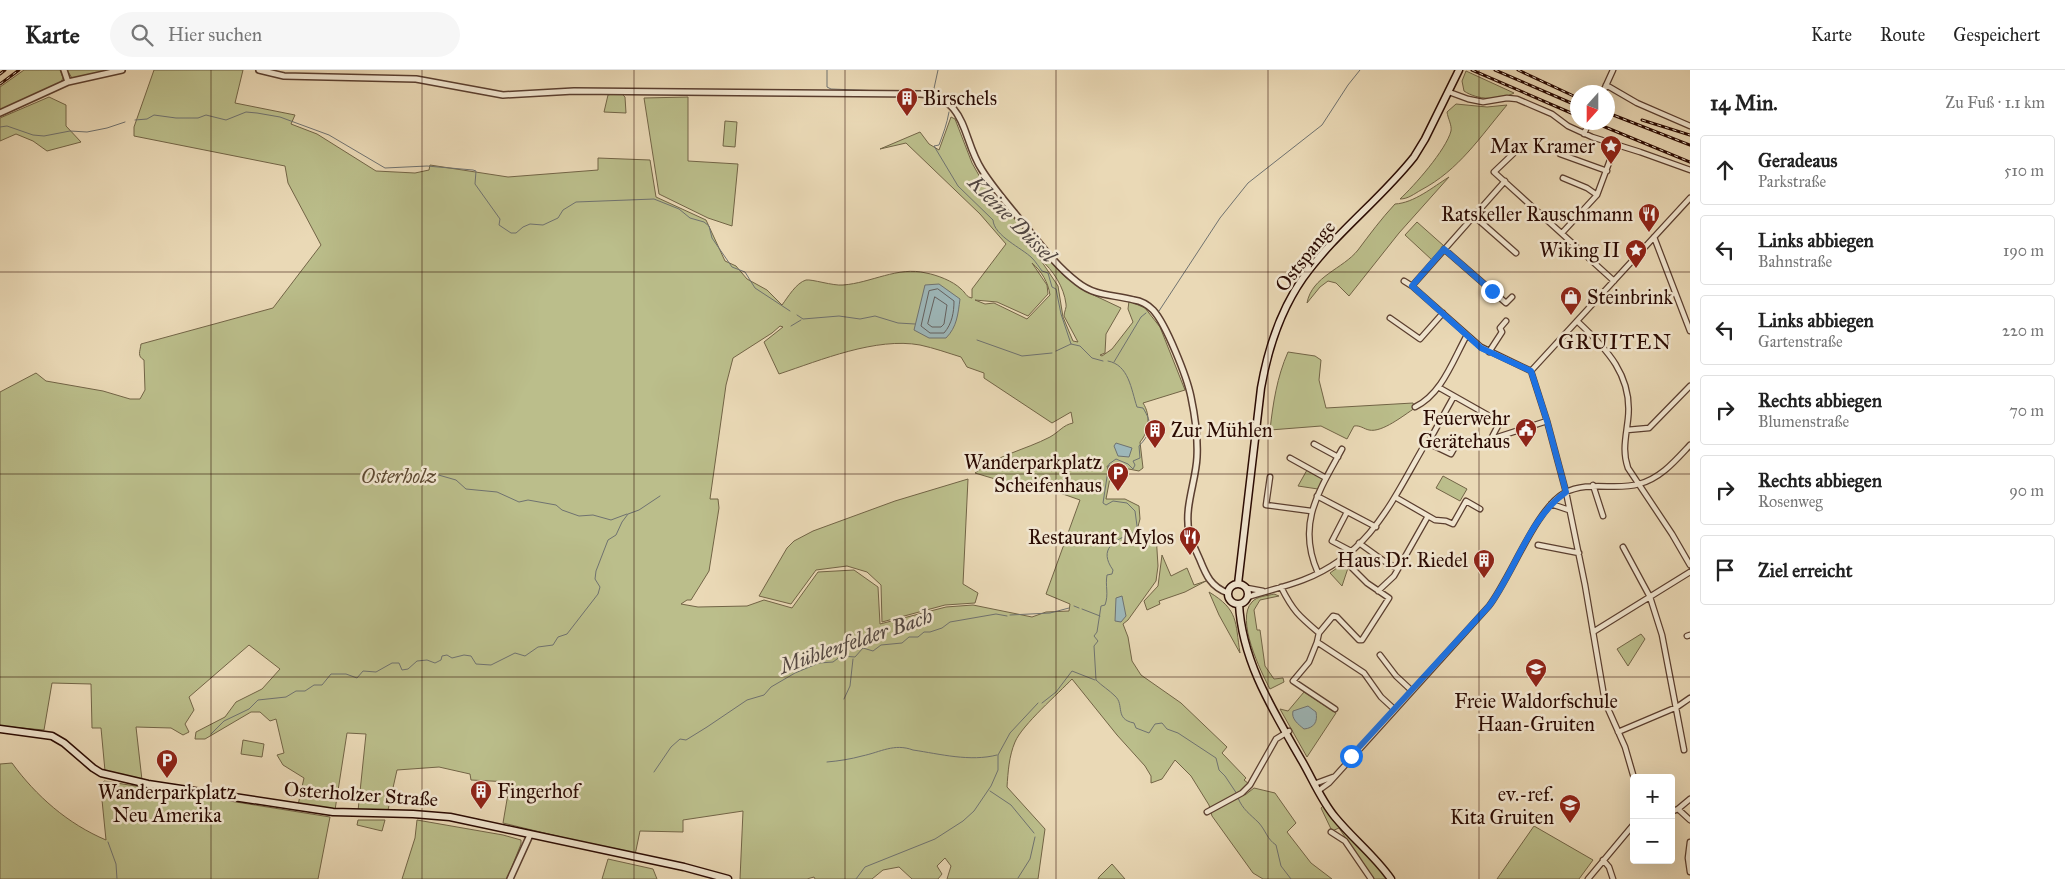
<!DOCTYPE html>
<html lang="de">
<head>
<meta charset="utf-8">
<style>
	:root { --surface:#fff; --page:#f6f6f6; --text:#222; --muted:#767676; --line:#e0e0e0 }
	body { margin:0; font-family:"IM FELL Great Primer",serif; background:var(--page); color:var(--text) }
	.controls { position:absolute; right:15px; bottom:15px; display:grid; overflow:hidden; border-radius:5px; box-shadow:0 5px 20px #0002 }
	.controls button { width:45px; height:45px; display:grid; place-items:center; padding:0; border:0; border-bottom:1px solid var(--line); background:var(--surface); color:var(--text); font:25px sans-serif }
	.compass { position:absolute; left:1570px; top:15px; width:45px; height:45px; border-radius:50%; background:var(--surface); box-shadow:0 5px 20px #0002; rotate:201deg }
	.stop { position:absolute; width:15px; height:15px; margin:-11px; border:4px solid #1a73e8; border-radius:50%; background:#fff }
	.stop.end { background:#1a73e8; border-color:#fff; box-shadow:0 1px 5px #0008 }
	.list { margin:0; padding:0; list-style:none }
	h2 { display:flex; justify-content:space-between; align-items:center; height:65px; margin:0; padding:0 20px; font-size:21px }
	h2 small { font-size:16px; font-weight:400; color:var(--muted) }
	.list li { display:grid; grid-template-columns:32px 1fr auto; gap:15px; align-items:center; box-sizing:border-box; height:70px; margin:0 10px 10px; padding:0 10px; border:1px solid var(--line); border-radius:5px }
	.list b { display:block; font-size:19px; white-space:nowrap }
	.list p { margin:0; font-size:16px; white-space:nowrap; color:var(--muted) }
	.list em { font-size:16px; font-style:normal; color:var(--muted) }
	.icon { flex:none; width:28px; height:28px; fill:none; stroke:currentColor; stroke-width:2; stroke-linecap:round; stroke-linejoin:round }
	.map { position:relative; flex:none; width:1690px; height:809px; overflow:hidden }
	header { display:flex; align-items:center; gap:30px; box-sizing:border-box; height:70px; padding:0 25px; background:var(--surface); border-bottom:1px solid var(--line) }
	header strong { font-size:24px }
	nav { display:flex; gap:28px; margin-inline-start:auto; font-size:18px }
	.search { width:350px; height:45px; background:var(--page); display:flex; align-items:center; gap:12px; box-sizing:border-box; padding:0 18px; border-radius:28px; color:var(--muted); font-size:19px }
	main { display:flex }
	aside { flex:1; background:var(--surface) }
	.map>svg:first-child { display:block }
</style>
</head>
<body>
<header>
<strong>Karte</strong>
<div class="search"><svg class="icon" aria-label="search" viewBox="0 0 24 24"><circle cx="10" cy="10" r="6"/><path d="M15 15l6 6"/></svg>Hier suchen</div>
<nav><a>Karte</a><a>Route</a><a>Gespeichert</a></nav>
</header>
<main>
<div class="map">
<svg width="1690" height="809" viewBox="0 0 1690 809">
	<rect width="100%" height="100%" fill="#ead9b6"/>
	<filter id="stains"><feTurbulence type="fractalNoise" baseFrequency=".004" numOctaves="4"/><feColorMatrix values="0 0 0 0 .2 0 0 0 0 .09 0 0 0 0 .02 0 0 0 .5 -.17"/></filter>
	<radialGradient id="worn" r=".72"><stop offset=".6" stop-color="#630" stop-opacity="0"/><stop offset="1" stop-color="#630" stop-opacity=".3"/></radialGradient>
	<path fill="#bbbe8b" stroke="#726446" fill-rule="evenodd" d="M24,0H60L63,8L61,12L0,40V17Z
		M67,0H110L72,8Z
		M154,0H243L235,33L295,45L291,54L317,64L376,101L415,103L429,100L430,95L508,107L598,100V88L650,90L656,127L706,150L725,191L736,196L747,209L767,220L782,235C788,227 796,213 806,210C812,209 833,216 843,215C871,213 898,196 926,203C937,205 953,211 961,219C966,223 966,227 972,228V219L1006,174L980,144L906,73L880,79L920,62L929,74L939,80L951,47L955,49L972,93L981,109L1049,190L1065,207L1085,221L1121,238L1106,264L1105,283L1100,285L1102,286L1112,279L1133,252L1128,239L1129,231L1145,238L1160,257L1185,320L1143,333C1151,345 1149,362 1140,372L1143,398L1139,401L1113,396H1107L1110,408L1106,429H1125L1139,436L1140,449L1136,464H1156L1158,496L1156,511L1128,550L1123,554L1128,567L1132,591L1141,605L1181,633L1227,677L1222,683L1246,708L1244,710L1249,714L1242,721L1245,725L1254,718L1275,723L1296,753L1287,762L1311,793L1332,809H1263L1253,803L1212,746L1209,735L1191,706L1175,690L1162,709L1151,713V706L1145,696L1117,665L1072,609C1059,623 1022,655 1015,672C1009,686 1008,702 1007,717L1045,759L1038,809H947L951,796L945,788L937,796L942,804L938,809H912L899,797L883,800L872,809H815L814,807L807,809H740L743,741L683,750V762L640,761L635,785L503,753L510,712L471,710L470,704L439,697L397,700L388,740L358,741L366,664L347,663L335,740L298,735L304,708L283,695L277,685L284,683L276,649L270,651L260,642H251L205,669H195L196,662L225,647L236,632L262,619L280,599L249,575L189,627L194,640L185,654L189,662L183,665L171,658L136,657L142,710L105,701L101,658H92L91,614L52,613L44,660L0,656V322L36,303L46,311L103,321L130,329H140L145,320L144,290C137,286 140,282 141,274L273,238L321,175L288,113L285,96L134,66V57ZM1040,189C1053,200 1064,217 1066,234C1067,237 1064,242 1064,246L1078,272L1073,271L1063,247L1058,216ZM1032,193C1042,202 1048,212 1050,225L1027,249L994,233L985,234L975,230L997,232L1028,246L1048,224L1047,215ZM780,256L783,257L764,272L779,304C821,290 876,267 920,275C934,278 948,283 961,287L967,297L984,303V308L1052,353L1071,342L1073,353C1063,355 1059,362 1050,367C1025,380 997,385 975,403L1042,423H1060L1080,430L1046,524L1070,534L1069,541L1046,542L1032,547L973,535L946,537L880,554L878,517L854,500L818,502L792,538L764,530L747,536L698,537L681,534L687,530H691L709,501L719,438L718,429H710L726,315L733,288L772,263Z
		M1466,1L1514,23C1500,31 1477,30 1464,21L1462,11Z
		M612,24H622L625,27L626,43L604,42L608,25Z
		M49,27L66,35V56L81,72L47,81L33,71L16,64L0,71V48Z
		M688,27V91L738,94L732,156L708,148L659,124L644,28Z
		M1456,34L1487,37L1507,35C1480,67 1459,100 1421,120C1414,124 1408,129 1400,129C1414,116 1446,80 1451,61C1452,55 1448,49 1447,42Z
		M725,51L737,52L735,77L723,76Z
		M1449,107L1399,163L1349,226L1336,213L1328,211L1320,217L1307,233C1312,206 1343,199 1358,180C1370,164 1381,149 1395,134C1414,133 1433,117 1449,107Z
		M1417,152L1444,176L1432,190L1405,165Z
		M1288,282L1315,286L1321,290L1319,310L1326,338L1413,333L1415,338C1404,345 1382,363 1369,360C1364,359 1360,355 1354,356L1347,369L1321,356L1270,360C1273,333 1277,307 1288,282Z
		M1307,400L1322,408L1323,411L1318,419L1298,416Z
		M1443,406L1467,419L1460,431L1436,418Z
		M968,409L963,514L978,523L975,533L945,535L882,552L881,515L867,502L847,496L816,500L791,534L759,526L787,478L794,471L813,461L895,431Z
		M1162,485L1171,506L1187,498L1194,515L1206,511L1185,522L1159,531L1160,534L1147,540L1144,531L1158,516Z
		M1344,493L1348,498L1342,516L1330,503Z
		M1209,522C1239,540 1235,552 1240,583L1219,545Z
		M1274,524L1279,526L1260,530L1254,540L1257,560H1260L1265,596L1274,609L1283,608L1284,612L1270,619C1261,602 1235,549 1252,532C1257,526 1267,526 1274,524Z
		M1641,564L1645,569L1628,596L1617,579Z
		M1304,622L1336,643L1307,687L1280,639L1288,641Z
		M243,670L264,674L262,687L241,684Z
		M12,693C36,726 68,754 106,770L101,720L104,711L330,747L318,809H0V694Z
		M1323,736L1388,809H1373L1339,758L1332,761L1321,738Z
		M358,750H385L382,761L357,755Z
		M417,750L503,765L521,770V774L507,809H402L415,768Z
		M1534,756L1593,790L1579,809H1497Z
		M608,789L653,799L657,809H602Z
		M1112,794L1125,809H1098L1099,807Z"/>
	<path fill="#9db7b9" stroke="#6f7270" d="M939,214L960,229C958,244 957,257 946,268H929L914,260L925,215Z
		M1116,373L1132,378L1129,387L1118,386L1114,376Z
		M1122,526L1126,546L1121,552L1115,551L1116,528Z
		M1308,636L1316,642C1318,652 1314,658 1304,659C1298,654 1291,649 1293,641Z"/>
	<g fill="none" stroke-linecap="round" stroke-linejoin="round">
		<path stroke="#64605e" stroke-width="1" d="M938,219L954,231C954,242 952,254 944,263H930L921,256L929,221Z
			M935,227L947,235L944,254L941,257H932L928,254Z"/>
		<path stroke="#6f7270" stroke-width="1" d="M827,0V17L831,19L933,23
			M938,0L933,23L950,28L951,30
			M949,42C947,54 943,64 939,75L934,76L958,116L993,150C994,166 1022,178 1032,188C1036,192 1039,197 1042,201L1048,203L1052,217L1056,219L1061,244L1071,274L1080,276L1092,288L1103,291
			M135,50L147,49L154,45L176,48H198L206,45L226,50L246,42L257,43L280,47L329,65L385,98L427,96L473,100L476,101L475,114L500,149L499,155L511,163H516L523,157L530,154L543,155L558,148L563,140L576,132L654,129L679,139L690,148L704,152L709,156L712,168L732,197L745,202L755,218L790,241
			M0,57L7,56L33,65L44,66L70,61L87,62L107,58L125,52
			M1159,241L1220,148L1248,113L1322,55L1348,15L1360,0
			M797,245L803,249L839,246L860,249L875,246L898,253L915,254
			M791,256L801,250
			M977,270L1022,286L1052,283
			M1056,281L1071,274
			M1108,291C1129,295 1131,319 1137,337L1143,338C1153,354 1152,362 1139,376L1140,388L1133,391L1135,395L1133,399L1128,394L1116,389L1109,394L1103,433L1106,435L1113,431L1127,433L1135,441L1137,456L1133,463C1114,470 1098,479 1113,500L1112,504L1107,505C1105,516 1109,524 1105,535L1101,536L1097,562L1094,566L1098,571L1094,576L1096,610C1102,616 1109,620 1115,626C1125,635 1114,649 1134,653L1136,658L1149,663L1155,654L1162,653L1167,659L1178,663L1216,688L1219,700L1225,706L1237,724
			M1114,292L1141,247L1146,243
			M435,404L456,410L466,419L497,422L519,432L528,430L556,435L562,440L579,446L593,445L611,450L627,444
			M1074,536L1079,538
			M1082,539L1100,546
			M1010,545L1050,543L1069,538
			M844,629L850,616L853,589
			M1042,633L1056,622L1072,601L1095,610
			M211,664L224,651L249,639L258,630L286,627L296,621H305L314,615H322L331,604H346L357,608L363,601L376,602L392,593H399L402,600L408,599L417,591L427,590L435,593L441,590L442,586L447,585L452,588L464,585L471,586L476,594L491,595L515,583L525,586L538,577L553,575L558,567L567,564L598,524L600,517L595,509L596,501L608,470L616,465L622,452L628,444L639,440L660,426
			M827,692C839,691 851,689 862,686C881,682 894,673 913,680C940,684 970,692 997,685
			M654,702L671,677L680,669L686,670L707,657L747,630L764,625L771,617L795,603L819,593L833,592L841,586L855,587L863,578L873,581L881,575L902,573L909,567H918L924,562H930L942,558L950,552L996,544L1007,546
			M990,721L1011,735L1034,763
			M1238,728C1243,740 1250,744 1259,753C1266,761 1267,769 1276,775L1281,796L1291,809
			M108,772L116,794L117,809
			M1018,808L1030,789L1035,767
			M856,809L865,797L935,769L963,751L974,741L991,716L998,700V685L1010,663L1038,633"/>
		<g stroke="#5a3e2f" stroke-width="7">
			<path id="minor" d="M1606,15L1637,33L1690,56
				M1449,22L1468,29L1483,32L1507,28L1517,29L1552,44L1568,56L1592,67L1640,82L1690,100
				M1603,22L1613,0
				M1584,64L1589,52
				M1524,81H1516L1494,102L1614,211
				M1560,84L1607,101
				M1563,108L1587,118L1597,125
				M1474,146L1516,183
				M1562,163L1597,125L1616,74
				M1654,167L1690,261
				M1444,179L1506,233L1512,227
				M1404,211L1412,216L1481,277L1531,301
				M1412,216L1505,111
				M1390,248L1420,269L1443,243
				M1577,251C1607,279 1633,306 1628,349C1626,367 1622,381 1628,398L1672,464L1690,495
				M1489,282L1502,262L1500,258L1506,251
				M1438,317L1500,352L1492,367
				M1415,337C1442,324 1453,290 1467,265
				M1627,360L1649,358L1690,316
				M1428,373L1451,384L1460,368L1473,375L1547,351
				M1314,374L1338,387
				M1290,388L1326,408
				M1270,407L1266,435L1311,441
				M1593,415L1603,446
				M1317,426L1376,457
				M1395,427L1435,450L1446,451L1453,454L1466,431L1480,439
				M1551,434L1569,440
				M1347,442L1332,471L1351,481
				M1359,473L1384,491L1398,499L1394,506L1378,521
				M1538,475L1579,483
				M1623,477L1650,527L1662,565L1684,680
				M1342,488L1367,513L1389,528L1362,570H1359L1337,547L1333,546L1319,563L1317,572L1364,603L1381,627L1394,639
				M1398,499L1428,446
				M1318,503C1296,454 1319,421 1342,379
				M1281,517C1293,541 1299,546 1319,563
				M1247,518L1263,521
				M1248,527C1266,521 1285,517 1303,510C1370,484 1391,433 1424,376L1428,373L1454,326
				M1593,562L1690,502
				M1687,566L1690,565
				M1317,572L1309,592L1293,611L1335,639
				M1380,585L1396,606L1411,620
				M1618,662L1677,637L1690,628
				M1634,708L1625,677L1605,632L1585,515L1566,422L1547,351L1531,301L1690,128
				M1314,714L1333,707
				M1318,721L1329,713L1489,536C1511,507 1536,439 1564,423C1589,410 1615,421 1639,414C1661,408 1675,391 1690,375
				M1678,739L1690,750
				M1207,742L1242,723L1250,715L1276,669L1289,661
				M1671,742L1678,739L1690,729
				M1331,762L1345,771L1371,809
				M1690,772L1688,788L1690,802
				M1603,790L1609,797L1613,809
				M1588,809L1634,754"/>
		</g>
		<g stroke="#5a3e2f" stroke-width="8">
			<path id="tertiary" d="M64,0L68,12
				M259,0L284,6L416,9L503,25L574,21L920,24C969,28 961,68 982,100C994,119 1009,136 1023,153C1040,174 1056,196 1077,212C1096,227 1112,224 1134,230C1141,231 1148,235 1153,240C1166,254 1187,307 1191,327C1195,346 1198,367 1197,387C1196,411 1184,437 1189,462C1191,471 1196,481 1200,490C1206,505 1211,517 1228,523
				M0,43L68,12L122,0
				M510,809L530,765"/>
		</g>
		<g stroke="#2a0a02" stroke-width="9">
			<path id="secondary" d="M1228 524a10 10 0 1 1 20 0a10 10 0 1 1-20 0Z
				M1238,514L1261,318C1268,278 1280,241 1303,208C1335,163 1380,130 1414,87L1425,69L1459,0
				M1239,534C1242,592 1274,642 1302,691C1313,710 1321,730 1335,747C1353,769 1375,786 1391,809
				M0,659L52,666L64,673L93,698L101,703L148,714L333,742L413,744L450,747L684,797L728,809"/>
		</g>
		<use href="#minor" stroke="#f1e6d0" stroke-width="4.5"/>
		<use href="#tertiary" stroke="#f1e6d0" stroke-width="5"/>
		<use href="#secondary" stroke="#f1e6d0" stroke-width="6"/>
		<g stroke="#2a0a02" stroke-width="3">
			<path id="rail" d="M1472,0L1578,46
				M1495,0L1578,36
				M1518,0L1578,28
				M0,4L5,0
				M0,14L19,0
				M1608,43L1690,75
				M1642,50L1690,65
				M1593,52L1690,92"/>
		</g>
		<use href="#rail" stroke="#f1e6d0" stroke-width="1" stroke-dasharray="4" stroke-linecap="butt"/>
	</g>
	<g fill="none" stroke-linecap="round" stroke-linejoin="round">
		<path stroke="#1a73e8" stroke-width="6" d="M1351,686L1489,536C1516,500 1528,449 1566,422L1547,351L1531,301L1481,278L1412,216L1444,179L1492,221"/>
	</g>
	<path fill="none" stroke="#2a0a02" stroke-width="1" stroke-opacity="0.55" d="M211,0V809M422,0V809M634,0V809M845,0V809M1056,0V809M1268,0V809M1479,0V809M0,202H1690M0,404H1690M0,607H1690"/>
	<defs>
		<g id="building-pin" transform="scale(1.125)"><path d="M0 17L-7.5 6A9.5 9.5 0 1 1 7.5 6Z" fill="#8f2418" stroke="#f1e6d0"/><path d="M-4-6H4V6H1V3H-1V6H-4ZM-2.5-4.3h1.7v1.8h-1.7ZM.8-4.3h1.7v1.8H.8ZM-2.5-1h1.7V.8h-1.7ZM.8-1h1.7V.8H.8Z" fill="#fff"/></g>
		<g id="sight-pin" transform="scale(1.125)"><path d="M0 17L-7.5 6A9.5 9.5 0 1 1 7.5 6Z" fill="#8f2418" stroke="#f1e6d0"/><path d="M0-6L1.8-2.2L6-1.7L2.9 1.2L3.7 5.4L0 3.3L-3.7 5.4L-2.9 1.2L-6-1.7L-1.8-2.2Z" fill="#fff"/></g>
		<g id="restaurant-pin" transform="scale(1.125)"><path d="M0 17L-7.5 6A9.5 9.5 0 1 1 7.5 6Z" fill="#8f2418" stroke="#f1e6d0"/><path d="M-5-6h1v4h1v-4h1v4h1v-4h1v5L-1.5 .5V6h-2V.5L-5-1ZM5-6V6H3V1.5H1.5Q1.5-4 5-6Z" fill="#fff"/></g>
		<g id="shop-pin" transform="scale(1.125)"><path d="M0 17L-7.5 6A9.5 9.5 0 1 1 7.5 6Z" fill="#8f2418" stroke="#f1e6d0"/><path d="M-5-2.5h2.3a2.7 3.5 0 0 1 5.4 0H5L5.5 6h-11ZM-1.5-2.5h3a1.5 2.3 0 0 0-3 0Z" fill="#fff"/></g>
		<g id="civic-pin" transform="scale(1.125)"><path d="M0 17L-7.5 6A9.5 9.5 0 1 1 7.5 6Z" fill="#8f2418" stroke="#f1e6d0"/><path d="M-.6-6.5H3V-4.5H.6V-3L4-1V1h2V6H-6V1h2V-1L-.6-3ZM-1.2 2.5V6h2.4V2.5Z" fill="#fff"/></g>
		<g id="parking-pin" transform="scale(1.125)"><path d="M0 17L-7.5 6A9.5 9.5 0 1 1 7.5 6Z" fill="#8f2418" stroke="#f1e6d0"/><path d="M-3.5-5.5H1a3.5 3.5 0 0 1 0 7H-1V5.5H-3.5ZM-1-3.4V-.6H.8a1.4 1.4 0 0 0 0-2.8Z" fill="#fff"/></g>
		<g id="school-pin" transform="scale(1.125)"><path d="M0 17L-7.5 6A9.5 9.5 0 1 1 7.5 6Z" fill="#8f2418" stroke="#f1e6d0"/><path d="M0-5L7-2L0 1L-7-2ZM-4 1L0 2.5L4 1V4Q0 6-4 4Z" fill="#fff"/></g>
	</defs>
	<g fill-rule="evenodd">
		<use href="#building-pin" x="907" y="28"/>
		<use href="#sight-pin" x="1611" y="76"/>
		<use href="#restaurant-pin" x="1649" y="144"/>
		<use href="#sight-pin" x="1636" y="180"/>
		<use href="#shop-pin" x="1571" y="227"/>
		<use href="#civic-pin" x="1526" y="359"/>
		<use href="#building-pin" x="1155" y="360"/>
		<use href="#parking-pin" x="1118" y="403"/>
		<use href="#restaurant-pin" x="1190" y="467"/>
		<use href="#building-pin" x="1484" y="490"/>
		<use href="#school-pin" x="1536" y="599"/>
		<use href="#parking-pin" x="167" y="690"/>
		<use href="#building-pin" x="481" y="721"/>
		<use href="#school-pin" x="1570" y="735"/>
	</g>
	<g text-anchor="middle" stroke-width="5" stroke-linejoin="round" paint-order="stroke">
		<g font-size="20" fill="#2a0a02" stroke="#f1e6d0" text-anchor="end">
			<text x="923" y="35" text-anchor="start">Birschels</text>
			<text x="1595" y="83">Max Kramer</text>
			<text x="1633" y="151">Ratskeller Rauschmann</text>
			<text x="1620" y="187">Wiking II</text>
			<text x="1587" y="234" text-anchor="start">Steinbrink</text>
			<text x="1510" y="355">Feuerwehr<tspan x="1510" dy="23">Gerätehaus</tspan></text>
			<text x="1171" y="367" text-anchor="start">Zur Mühlen</text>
			<text x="1102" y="399">Wanderparkplatz<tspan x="1102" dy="23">Scheifenhaus</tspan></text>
			<text x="1174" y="474">Restaurant Mylos</text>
			<text x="1468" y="497">Haus Dr. Riedel</text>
			<text x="1536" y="638" text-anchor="middle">Freie Waldorfschule<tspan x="1536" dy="23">Haan-Gruiten</tspan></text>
			<text x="497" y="728" text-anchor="start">Fingerhof</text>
			<text x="167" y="729" text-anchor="middle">Wanderparkplatz<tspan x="167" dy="23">Neu Amerika</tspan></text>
			<text x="1554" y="731">ev.-ref.<tspan x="1554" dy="23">Kita Gruiten</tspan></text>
		</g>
		<g font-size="20" fill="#2a0a02" stroke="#f1e6d0">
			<text transform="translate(1305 186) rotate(-52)" y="7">Ostspange</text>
			<text transform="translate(361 724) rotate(4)" y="7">Osterholzer Straße</text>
		</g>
		<g font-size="20" font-style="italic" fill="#5d4932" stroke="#f1e6d0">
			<text x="399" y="413">Osterholz</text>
		</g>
		<g font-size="21" font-style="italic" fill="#524742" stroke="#f1e6d0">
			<text transform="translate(1012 149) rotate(45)" y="7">Kleine Düssel</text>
			<text transform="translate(856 571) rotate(-19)" y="7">Mühlenfelder Bach</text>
		</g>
		<g font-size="22" letter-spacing="1" fill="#2a0a02" stroke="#f1e6d0">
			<text x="1615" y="279">GRUITEN</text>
		</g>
	</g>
	<rect width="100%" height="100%" filter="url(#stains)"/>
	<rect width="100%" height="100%" fill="url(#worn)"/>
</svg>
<div class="controls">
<button>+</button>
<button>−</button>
</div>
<svg class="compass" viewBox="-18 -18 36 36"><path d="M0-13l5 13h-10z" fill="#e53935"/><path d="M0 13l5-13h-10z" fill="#767676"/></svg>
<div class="stop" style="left:1351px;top:686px"></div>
<div class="stop end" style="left:1492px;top:221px"></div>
</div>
<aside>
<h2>14 Min.<small>Zu Fuß · 1.1 km</small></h2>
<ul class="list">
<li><svg class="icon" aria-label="ahead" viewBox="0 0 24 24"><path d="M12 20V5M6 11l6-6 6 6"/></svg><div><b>Geradeaus</b><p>Parkstraße</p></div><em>510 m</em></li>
<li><svg class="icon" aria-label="left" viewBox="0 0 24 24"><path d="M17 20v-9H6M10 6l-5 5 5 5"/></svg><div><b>Links abbiegen</b><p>Bahnstraße</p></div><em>190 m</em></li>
<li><svg class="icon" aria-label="left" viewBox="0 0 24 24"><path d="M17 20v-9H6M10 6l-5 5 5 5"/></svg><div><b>Links abbiegen</b><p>Gartenstraße</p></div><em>220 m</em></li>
<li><svg class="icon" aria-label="right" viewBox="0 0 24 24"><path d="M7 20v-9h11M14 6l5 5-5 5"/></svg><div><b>Rechts abbiegen</b><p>Blumenstraße</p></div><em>70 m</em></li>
<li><svg class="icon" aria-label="right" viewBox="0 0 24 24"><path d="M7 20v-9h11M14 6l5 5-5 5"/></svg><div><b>Rechts abbiegen</b><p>Rosenweg</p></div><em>90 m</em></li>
<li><svg class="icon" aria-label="arrive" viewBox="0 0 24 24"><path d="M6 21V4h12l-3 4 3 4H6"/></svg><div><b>Ziel erreicht</b></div></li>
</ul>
</aside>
</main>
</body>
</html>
